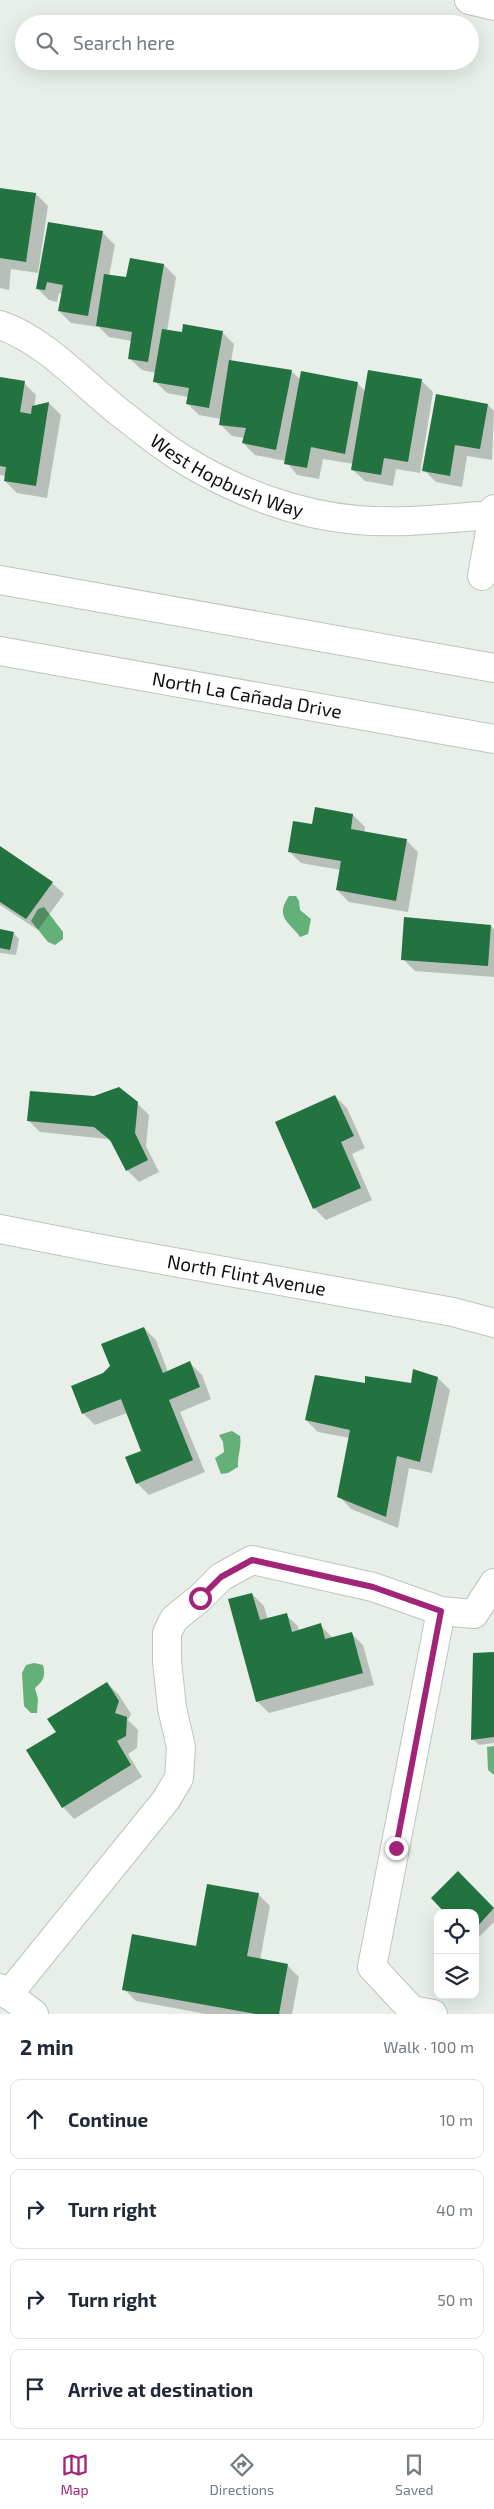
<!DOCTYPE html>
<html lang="en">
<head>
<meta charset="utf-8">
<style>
	:root { --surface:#fff; --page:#f6f6f7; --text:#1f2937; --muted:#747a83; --line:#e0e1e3; --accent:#a22478 }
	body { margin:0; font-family:"Exo 2",sans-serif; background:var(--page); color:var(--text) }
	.controls { position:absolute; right:15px; bottom:15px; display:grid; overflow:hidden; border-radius:10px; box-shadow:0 5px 20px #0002 }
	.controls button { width:45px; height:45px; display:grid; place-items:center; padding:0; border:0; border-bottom:1px solid var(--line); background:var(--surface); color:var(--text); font:25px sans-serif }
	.stop { position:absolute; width:15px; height:15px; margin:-11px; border:4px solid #a22478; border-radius:50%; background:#fff }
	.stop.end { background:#a22478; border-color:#fff; box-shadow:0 1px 5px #0008 }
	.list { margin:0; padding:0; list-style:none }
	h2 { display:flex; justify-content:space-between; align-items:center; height:65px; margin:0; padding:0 20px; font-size:21px }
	h2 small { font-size:16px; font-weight:400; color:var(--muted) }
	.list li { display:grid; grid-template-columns:32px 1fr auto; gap:15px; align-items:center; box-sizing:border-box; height:80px; margin:0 10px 10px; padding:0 10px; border:1px solid var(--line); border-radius:10px }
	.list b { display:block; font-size:19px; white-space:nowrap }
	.list em { font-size:16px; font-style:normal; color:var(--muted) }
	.icon { flex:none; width:28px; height:28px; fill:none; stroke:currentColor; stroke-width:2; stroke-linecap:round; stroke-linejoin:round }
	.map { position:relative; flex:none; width:494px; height:2014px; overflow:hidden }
	.search { position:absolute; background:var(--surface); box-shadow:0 5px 20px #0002; left:15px; right:15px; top:15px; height:55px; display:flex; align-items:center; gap:12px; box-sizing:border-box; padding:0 18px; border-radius:28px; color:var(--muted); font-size:19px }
	.sheet { height:425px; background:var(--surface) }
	nav { display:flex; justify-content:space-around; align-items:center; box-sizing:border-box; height:70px; border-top:1px solid var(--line); background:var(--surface); font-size:14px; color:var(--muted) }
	nav a { display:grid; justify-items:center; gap:2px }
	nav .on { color:var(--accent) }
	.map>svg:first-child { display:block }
</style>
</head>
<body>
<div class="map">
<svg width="494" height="2014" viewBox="0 0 494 2014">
	<rect width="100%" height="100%" fill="#e7efe8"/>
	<path fill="#63b079" d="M289,896H296L299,901L300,910L311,919L308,934L300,937C290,922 274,918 289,896Z
		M44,907L63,932V939L55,945L48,942L31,921L38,909Z
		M232,1431L240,1436C242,1448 237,1456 238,1467L228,1473L221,1474L215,1458L224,1452L223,1442L219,1435Z
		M34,1663L43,1665C46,1677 43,1681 35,1688L38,1699L37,1713H31L24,1706L22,1673L26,1665Z
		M494,1746V1775L488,1770L487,1747Z"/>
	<path fill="#0003" d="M0,189L36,194L48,206L38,273L11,269L9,290L0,288Z
		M103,233L115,245L109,276L128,279L164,265L176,277L167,331L183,334L222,332L234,344L231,362L291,371L301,380L358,384L366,392L421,380L433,392L420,473L396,469L393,486L365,481L353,470L354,464L323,459L319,479L297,475L286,461L255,455L243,443L245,438L232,436L220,424L221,419L199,415L187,403L188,397L167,393L155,381L156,373L142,370L130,359L132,341L109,337L99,327L71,323L59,311L62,294L59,293L57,302L49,300L37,288Z
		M0,379L24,383L36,395L34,407L49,403L61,415L47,498L17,493L5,481L6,476L0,475Z
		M488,405L494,411L492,460L467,456L462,487L436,482L424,470Z
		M353,815L365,827L364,833L406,840L418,852L408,912L349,902L337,890L341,870L301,863L289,851L313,826Z
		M0,848L52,883L64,894L38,930L0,905Z
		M491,926L494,929V977L415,971L403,959Z
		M0,931L13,933L19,939L16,955L0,953Z
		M335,1096L347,1108L365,1148L352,1154L372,1200L326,1220L314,1208Z
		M137,1103L149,1115L146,1146L159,1172L139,1182L127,1170L113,1143L107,1139L40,1132L28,1120Z
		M144,1328L156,1340L168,1372L190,1363L202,1375L211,1399L180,1412L205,1472L149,1495L137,1483L142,1451L127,1413L95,1425L83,1413L104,1374Z
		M438,1378L450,1390L432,1473L409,1468L398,1528L351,1509L339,1496L350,1438L318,1432L306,1420L366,1385H412Z
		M252,1594L264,1606L268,1620L286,1615L298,1626L299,1631L320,1625L333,1638L351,1633L363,1645L374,1685L269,1713L257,1701Z
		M494,1654V1743L479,1745L473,1739Z
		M107,1683L119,1695L131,1714L128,1720L138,1730L137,1748L128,1754L142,1777L74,1819L63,1807L57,1733Z
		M458,1873L494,1910V1922L475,1941V1913Z
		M258,1894L270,1906L260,1960L287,1965L299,1977L292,2014H206L136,2001L124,1989L197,1947Z"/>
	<path fill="#22733f" d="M0,188L36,193L26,262L0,258Z
		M48,222L103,231L88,316L58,311L63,285L47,282L45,290L36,289Z
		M130,258L164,264L148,362L128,359L132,332L96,326L104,274L126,277Z
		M183,324L223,331L209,408L186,404L189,388L153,382L162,329L182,332Z
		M229,360L292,370L276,450L242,443L246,428L219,425Z
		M368,370L422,379L408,462L384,458L381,475L351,470Z
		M301,371L358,382L345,454L311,447L307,468L284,464Z
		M0,377L25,381L20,412L31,414L32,406L49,402L36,486L4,481L6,467L0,466Z
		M436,394L488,404L480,449L455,445L450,476L422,471Z
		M315,807L353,814L351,829L407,839L396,901L336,890L341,861L288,852L293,821L312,824Z
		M0,846L53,882L26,919L0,902Z
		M404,917L491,925L488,966L401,960Z
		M0,929L14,932L10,950L0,948Z
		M119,1087L138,1102L135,1133L148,1160L126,1171L110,1140L94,1127L27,1121L30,1091L94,1096Z
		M335,1095L354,1136L341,1142L361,1188L313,1209L275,1122Z
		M144,1327L163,1373L190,1361L200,1387L169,1400L193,1460L136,1484L125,1457L141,1451L121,1399L82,1414L71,1386L103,1373L110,1366L101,1344Z
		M413,1369L438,1377L420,1462L397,1456L386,1517L337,1497L350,1430L305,1420L315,1375L365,1383V1376L411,1383Z
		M252,1593L260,1620L287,1613L292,1632L321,1623L325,1639L352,1632L363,1673L256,1702L228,1599Z
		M494,1652V1737L471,1740L473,1653Z
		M107,1682L119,1701L115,1713L127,1717L126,1736L117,1741L131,1765L62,1808L26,1750L56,1732L47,1719Z
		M458,1871L494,1908L475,1929V1913H445L431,1898Z
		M207,1884L259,1893L247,1956L288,1964L279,2014H256L122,1990L132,1934L196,1946Z"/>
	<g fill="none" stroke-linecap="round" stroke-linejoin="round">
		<g stroke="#bdc5be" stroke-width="30">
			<g id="minor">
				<path d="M469,0L494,6"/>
				<path id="s1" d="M0,325C46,341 81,382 119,412C140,428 162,447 186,461C237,492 297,515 357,520C402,524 448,518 493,515"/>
				<path d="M482,576L494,509"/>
				<path id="s2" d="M0,1229L96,1248L453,1312L494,1323"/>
				<path d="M0,1988L34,2014"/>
				<path d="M8,1995L166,1800L179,1778L181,1747L172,1708L167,1661V1633L174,1619L200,1598L221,1577L252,1560L373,1587L441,1611L474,1614L494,1583"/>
				<path d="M433,2014L412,2010L372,1967L441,1611"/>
			</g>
		</g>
		<g stroke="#bdc5be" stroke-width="30">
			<g id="major">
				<path d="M0,580L494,668"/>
				<path id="s3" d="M0,651L494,739"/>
			</g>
		</g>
		<use href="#minor" stroke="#fff" stroke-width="28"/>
		<use href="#major" stroke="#fff" stroke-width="28"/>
	</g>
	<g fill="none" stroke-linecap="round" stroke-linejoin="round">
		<path stroke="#a22478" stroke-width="6" d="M200,1598L221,1577L252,1560L373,1587L441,1611L396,1848"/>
	</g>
	<g text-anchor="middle" stroke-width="5" stroke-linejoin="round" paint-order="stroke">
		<g font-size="19" fill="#0e110e" stroke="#f4fcf6">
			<text dy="7" stroke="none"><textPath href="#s1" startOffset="275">West Hopbush Way</textPath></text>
			<text dy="7" stroke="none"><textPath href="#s3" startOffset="251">North La Cañada Drive</textPath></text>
			<text dy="7" stroke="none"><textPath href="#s2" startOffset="251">North Flint Avenue</textPath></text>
		</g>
	</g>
</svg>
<div class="controls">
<button><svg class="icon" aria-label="locate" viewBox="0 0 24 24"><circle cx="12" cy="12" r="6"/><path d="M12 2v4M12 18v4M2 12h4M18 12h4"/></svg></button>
<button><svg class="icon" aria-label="layers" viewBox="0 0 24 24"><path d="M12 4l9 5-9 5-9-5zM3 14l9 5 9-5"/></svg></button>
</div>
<div class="stop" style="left:200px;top:1598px"></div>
<div class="stop end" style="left:396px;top:1848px"></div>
<div class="search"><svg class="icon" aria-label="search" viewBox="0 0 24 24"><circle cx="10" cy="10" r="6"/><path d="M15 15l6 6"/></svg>Search here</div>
</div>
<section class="sheet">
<h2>2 min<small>Walk · 100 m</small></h2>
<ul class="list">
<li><svg class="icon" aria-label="ahead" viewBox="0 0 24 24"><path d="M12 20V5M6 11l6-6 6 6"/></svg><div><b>Continue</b></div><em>10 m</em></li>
<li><svg class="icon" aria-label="right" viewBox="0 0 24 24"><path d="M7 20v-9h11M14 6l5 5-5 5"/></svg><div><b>Turn right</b></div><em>40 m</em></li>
<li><svg class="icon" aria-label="right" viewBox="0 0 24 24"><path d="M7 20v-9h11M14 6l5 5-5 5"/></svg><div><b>Turn right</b></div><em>50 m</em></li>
<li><svg class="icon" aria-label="arrive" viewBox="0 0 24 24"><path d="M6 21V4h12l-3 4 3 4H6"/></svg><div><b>Arrive at destination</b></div></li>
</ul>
</section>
<nav>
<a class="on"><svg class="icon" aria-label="map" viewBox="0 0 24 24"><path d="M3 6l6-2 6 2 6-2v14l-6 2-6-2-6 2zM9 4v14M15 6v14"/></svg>Map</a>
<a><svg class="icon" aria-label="directions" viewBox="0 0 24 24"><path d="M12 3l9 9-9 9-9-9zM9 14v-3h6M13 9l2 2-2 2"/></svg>Directions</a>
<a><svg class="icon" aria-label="saved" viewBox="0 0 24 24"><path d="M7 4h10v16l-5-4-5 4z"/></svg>Saved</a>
</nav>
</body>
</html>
